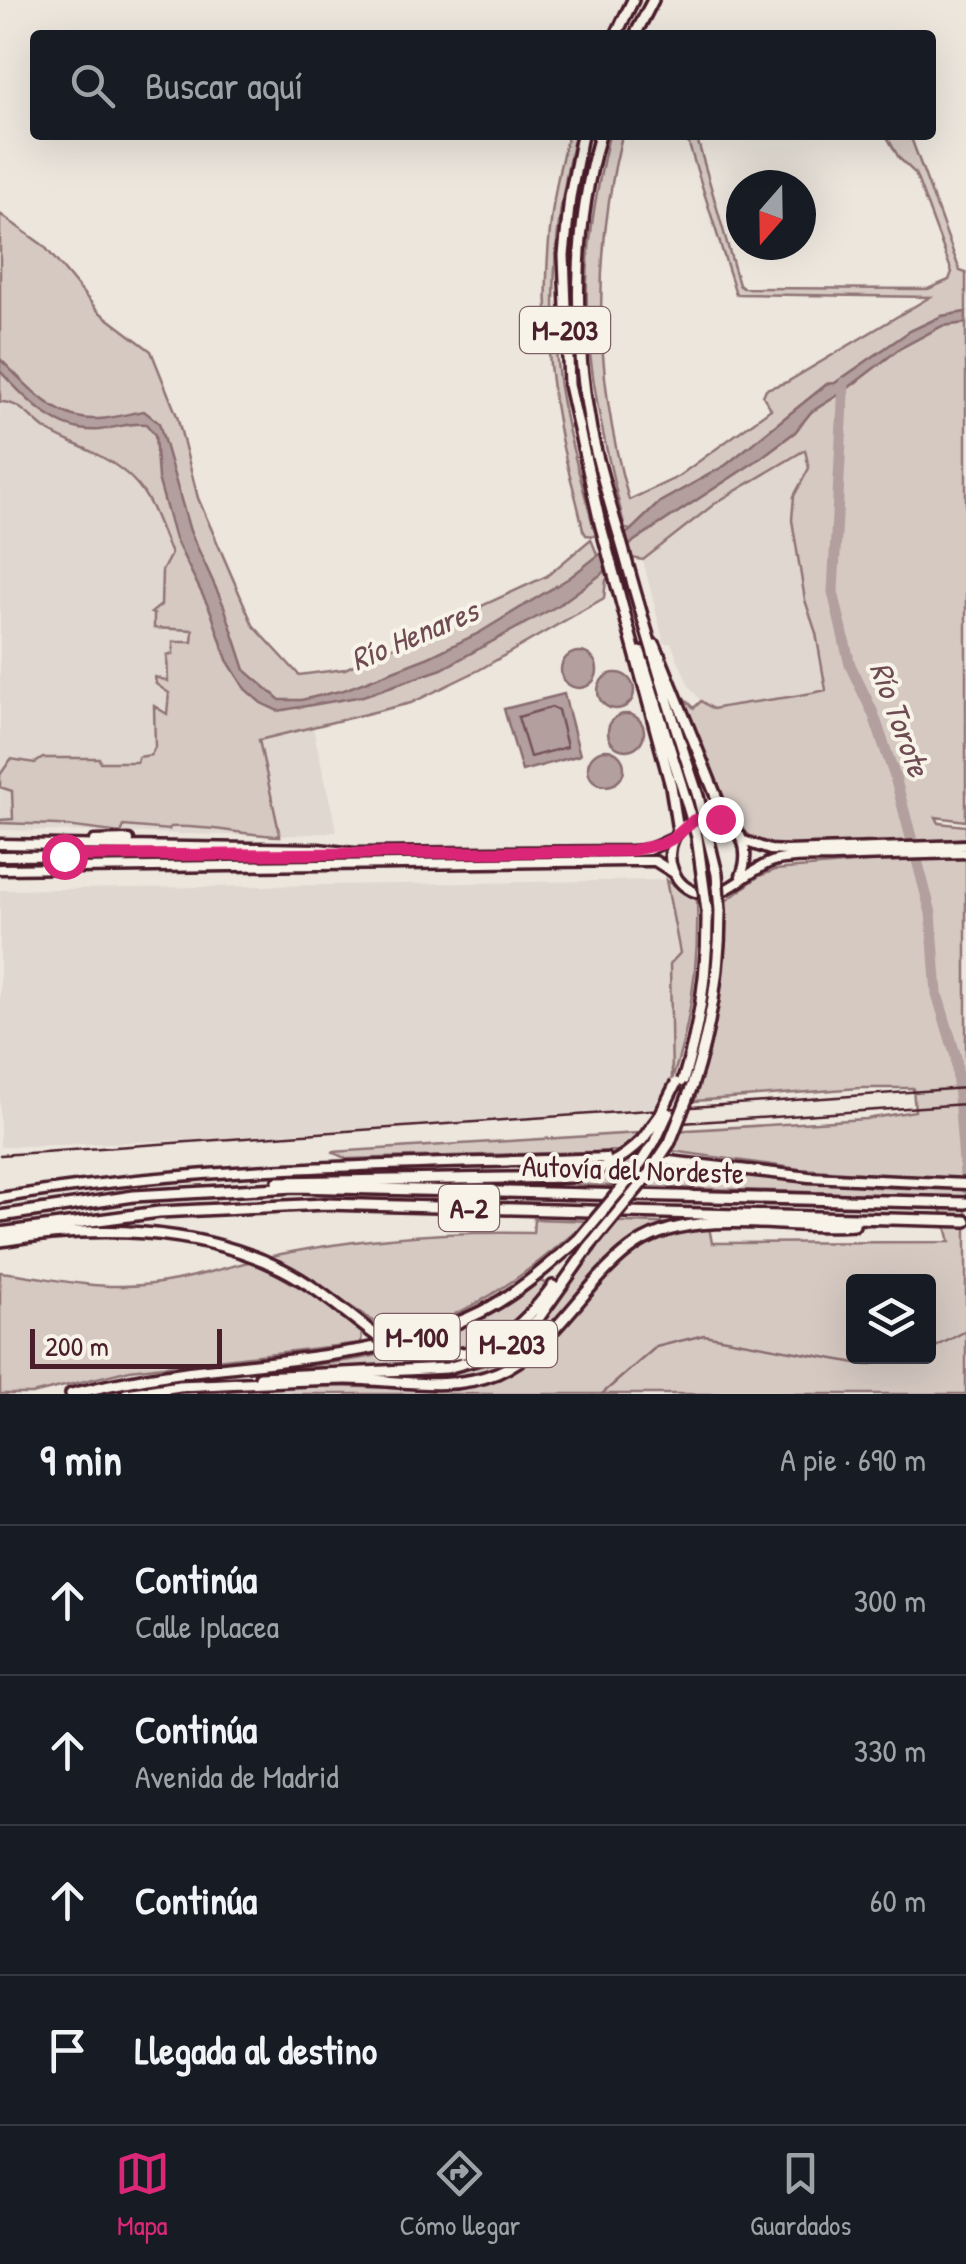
<!DOCTYPE html>
<html lang="es">
<head>
<meta charset="utf-8">
<style>
	:root { --surface:#171b24; --page:#242831; --text:#f1f3f6; --muted:#9ea1a6; --line:#363941; --accent:#db2777 }
	body { margin:0; font-family:"Patrick Hand",sans-serif; background:var(--page); color:var(--text) }
	.controls { position:absolute; right:30px; bottom:30px; display:grid; overflow:hidden; border-radius:10px; box-shadow:0 10px 40px #0002 }
	.controls button { width:90px; height:90px; display:grid; place-items:center; padding:0; border:0; border-bottom:2px solid var(--line); background:var(--surface); color:var(--text); font:50px sans-serif }
	.compass { position:absolute; left:726px; top:170px; width:90px; height:90px; border-radius:50%; background:var(--surface); box-shadow:0 10px 40px #0002; rotate:200deg }
	.scale { position:absolute; left:30px; bottom:25px; width:192px; box-sizing:border-box; padding-left:10px; border:5px solid #4a1f2b; border-top:0; font-size:28px; line-height:35px; white-space:nowrap; color:#4a1f2b; -webkit-text-stroke:8px #f7f3e8; paint-order:stroke }
	.stop { position:absolute; width:30px; height:30px; margin:-22px; border:8px solid #db2777; border-radius:50%; background:#fff }
	.stop.end { background:#db2777; border-color:#fff; box-shadow:0 2px 10px #0008 }
	.list { margin:0; padding:0; list-style:none }
	h2 { display:flex; justify-content:space-between; align-items:center; height:130px; margin:0; padding:0 40px; font-size:42px }
	h2 small { font-size:32px; font-weight:400; color:var(--muted) }
	.list li { display:grid; grid-template-columns:65px 1fr auto; gap:30px; align-items:center; box-sizing:border-box; height:150px; padding:0 40px; border-top:2px solid var(--line) }
	.list b { display:block; font-size:38px; white-space:nowrap }
	.list p { margin:0; font-size:32px; white-space:nowrap; color:var(--muted) }
	.list em { font-size:32px; font-style:normal; color:var(--muted) }
	.icon { flex:none; width:55px; height:55px; fill:none; stroke:currentColor; stroke-width:2; stroke-linecap:round; stroke-linejoin:round }
	.map { position:relative; flex:none; width:966px; height:1394px; overflow:hidden }
	.search { position:absolute; background:var(--surface); box-shadow:0 10px 40px #0002; left:30px; right:30px; top:30px; height:110px; display:flex; align-items:center; gap:25px; box-sizing:border-box; padding:0 35px; border-radius:10px; color:var(--muted); font-size:38px }
	.sheet { height:730px; background:var(--surface) }
	nav { display:flex; justify-content:space-around; align-items:center; box-sizing:border-box; height:140px; border-top:2px solid var(--line); background:var(--surface); font-size:28px; color:var(--muted) }
	nav a { display:grid; justify-items:center; gap:5px }
	nav .on { color:var(--accent) }
	.map>svg:first-child { display:block }
</style>
</head>
<body>
<div class="map">
<svg width="966" height="1394" viewBox="0 0 966 1394">
	<rect width="100%" height="100%" fill="#ece6dd"/>
	<filter id="ink" filterUnits="userSpaceOnUse"><feTurbulence type="fractalNoise" baseFrequency=".01" numOctaves="2"/><feDisplacementMap in="SourceGraphic" scale="20" xChannelSelector="R" yChannelSelector="G"/><feConvolveMatrix kernelMatrix="1 2 1 2 8 2 1 2 1" color-interpolation-filters="sRGB"/></filter>
	<g filter="url(#ink)">
		<path fill="#e0d7d0" d="M0,402H8L32,413L140,473L259,740L313,728L337,832L280,836L0,830Z
			M805,450L809,468L792,506V520L805,600L816,633L826,690L778,701L758,700L713,709L701,701L689,686L671,643H664L643,560L717,502Z
			M666,880L680,953L670,964L672,1080L660,1104L649,1108L190,1140L0,1147V890Z"/>
		<path fill="#d5c9c2" stroke="#907476" stroke-width="2.5" fill-rule="evenodd" d="M568,135H575C555,217 548,303 560,387C568,437 583,487 596,536L586,535L583,530C577,497 566,466 560,433C541,336 541,231 568,135Z
			M609,135H622C592,258 594,378 629,500L676,478L771,409L763,396L766,389L787,382L930,297L736,294L686,135H696L739,285L743,288L928,289L949,280L952,272L915,173L899,158L886,135H910L960,271L966,273V312L942,316L910,331L835,383L827,384L726,465L660,502L631,530L625,529C608,456 589,384 587,310C585,250 596,192 609,135Z
			M0,214L44,246L98,311L151,351L177,416L198,498L253,625L299,675L345,669L547,576L591,539L604,572L634,541L759,459L795,432L811,412L843,392L899,349L942,326L966,323V821L936,817L939,823L966,826V838L941,840L943,859H966V1394H197C253,1387 308,1385 364,1387C410,1388 457,1394 499,1378C540,1361 559,1326 586,1295C619,1256 659,1234 709,1227L712,1243L950,1242L938,1196L578,1185L573,1182L618,1166L637,1153L628,1172L657,1176L663,1166L686,1167L875,1187L936,1189L933,1178L800,1169L672,1151L677,1137H636L623,1151L347,1159L332,1152L866,1119L915,1111L913,1088H859L694,1101C715,1034 725,971 726,901L759,876L775,870L887,860V844C852,842 798,852 764,843C726,834 694,735 680,701L681,695L694,708L701,701L713,709C751,701 788,699 826,690L816,633L805,600L792,520L794,496L809,468L805,450L717,502L643,560L632,558L606,580L604,598L479,670L411,703L259,740L280,836C243,835 207,825 170,827L169,830L124,826L121,833L58,825L0,823V820L13,819L12,791L0,787V775L11,759L35,763L43,758H99L100,762H137L138,757L151,755L155,747L154,706L167,714L169,693L156,684L155,677L168,681L167,655L173,654V642H192L193,630L154,628V614L151,613L161,605L162,571L171,554C150,504 147,479 94,453C79,445 59,439 45,429C30,418 21,402 0,402ZM854,1282H928V1356H854Z
			M666,880L697,900C699,963 692,1021 672,1080L670,964L680,953Z
			M534,1219L686,1224C664,1231 640,1236 621,1250C573,1285 550,1347 494,1372C456,1389 404,1379 363,1378C421,1370 489,1382 533,1332C555,1307 572,1277 595,1251L575,1232C522,1278 463,1321 393,1334L281,1261L267,1269L313,1295L362,1333L361,1343L130,1370L32,1394H0V1272C41,1276 82,1287 122,1286C177,1286 228,1265 281,1254C364,1237 449,1231 533,1233Z
			M540,1281L547,1284C519,1322 481,1355 432,1350L423,1360L462,1362L450,1365L281,1370C314,1364 349,1362 382,1354C439,1339 491,1314 540,1281Z"/>
		<path fill="#b39f9d" stroke="#896c6f" stroke-width="2.5" d="M966,312V323L942,326L899,349L843,392L811,412L795,432L759,459L634,541L603,573L559,605L442,669L363,696L278,711L261,703L245,689L227,660L211,612L175,539L158,478L155,435L146,424C130,422 116,428 99,430C57,434 26,399 0,371V359C23,381 49,413 82,418C101,422 125,414 144,411L159,423L190,531L224,606L245,670L280,700H301L344,690L429,657L479,633L569,578L631,530L660,502L726,465L827,384L835,383L910,331L942,316Z
			M561 670a18 18 0 1 1 36 0a18 18 0 1 1-36 0Z
			M598 691a18 18 0 1 1 36 0a18 18 0 1 1-36 0Z
			M564,694L580,755L522,771L504,709Z
			M608 732a18 18 0 1 1 36 0a18 18 0 1 1-36 0Z
			M588 768a18 18 0 1 1 36 0a18 18 0 1 1-36 0Z"/>
		<g fill="none" stroke-linecap="round" stroke-linejoin="round">
			<path stroke="#745259" stroke-width="2.5" d="M552,707L558,710L567,747L530,757L518,717Z"/>
			<path stroke="#896c6f" stroke-width="2.5" d="M928,1351L966,1331
				M602,1394L656,1347L704,1335L867,1365L906,1356"/>
			<path stroke="#b39f9d" stroke-width="11" d="M844,383L833,592L850,665L873,713L895,777L931,913L937,994L956,1057L966,1188"/>
			<path stroke="#ccbeb9" stroke-width="8" stroke-dasharray="8 4" stroke-linecap="butt" d="M619,1159L669,1161"/>
			<g stroke="#4a1f2b" stroke-width="15">
				<path id="secondary" d="M669,1161L809,1177L966,1184
					M0,1198C200,1164 404,1166 606,1158"/>
			</g>
			<g stroke="#4a1f2b" stroke-width="15">
				<path id="primary" d="M94,841L129,840
					M744,841L770,850L787,851L966,845
					M0,844L318,849L354,853L629,851L648,850L674,838
					M0,856L285,854
					M0,869L630,861H655L674,873
					M741,876C763,819 693,798 674,838C664,859 674,887 699,893C728,900 747,869 774,861C793,856 815,858 835,857C879,855 922,854 966,853"/>
			</g>
			<g stroke="#4a1f2b" stroke-width="16">
				<path id="highway" d="M616,35L633,0
					M635,35L653,0
					M582,135L570,197L564,255L569,385L600,523L671,786L678,831
					M600,135C573,229 573,334 591,430C600,474 615,519 627,563C649,641 672,718 698,796
					M655,645L718,801L733,826
					M640,652L687,803
					M682,1084C700,1026 708,972 707,911
					M692,1086C711,1028 720,972 720,911
					M633,1175L656,1139
					M646,1178L670,1142
					M278,1182L571,1177C600,1171 621,1161 642,1140
					M0,1216L134,1196L295,1187L966,1203
					M0,1233L159,1212L325,1204L966,1221
					M0,1241C92,1225 196,1226 282,1269C316,1286 346,1313 377,1336
					M398,1347C470,1369 511,1343 553,1286
					M260,1377L447,1368L494,1355L513,1343L538,1319L589,1247
					M178,1386C233,1384 290,1380 346,1379C396,1379 448,1393 497,1373C553,1349 582,1285 630,1249C688,1204 786,1231 854,1225
					M71,1394C123,1381 176,1372 229,1367C316,1357 402,1351 481,1312C517,1294 549,1265 579,1239
					M126,1394L180,1386"/>
			</g>
			<use href="#secondary" stroke="#f7f3e8" stroke-width="8"/>
			<use href="#primary" stroke="#f7f3e8" stroke-width="8"/>
			<use href="#highway" stroke="#f7f3e8" stroke-width="9"/>
			<path stroke="#4a1f2b" stroke-width="2.5" d="M667,1124L966,1104
				M0,1155L966,1088"/>
			<g stroke="#4a1f2b" stroke-width="16" stroke-linecap="butt">
				<path id="highway-bridge" d="M698,796L717,874L720,911
					M687,803L697,837L707,911
					M656,1139L668,1113
					M642,1140L659,1117L676,1083
					M670,1142L692,1086
					M579,1239L633,1175
					M589,1247L646,1178
					M377,1336L398,1347"/>
			</g>
			<use href="#highway-bridge" stroke="#f7f3e8" stroke-width="9"/>
		</g>
	</g>
	<g fill="none" stroke-linecap="round" stroke-linejoin="round" filter="url(#ink)">
		<path stroke="#db2777" stroke-width="12" d="M64,856L629,851L662,844L674,838L694,820L720,819"/>
	</g>
	<g text-anchor="middle" stroke-width="8" stroke-linejoin="round" paint-order="stroke">
		<g fill="#f7f3e8" stroke="#7e5f64" stroke-width="2.5">
			<rect x="520" y="307" width="90" height="46" rx="8"/>
			<rect x="439" y="1185" width="60" height="46" rx="8"/>
			<rect x="374.5" y="1314" width="85" height="46" rx="8"/>
			<rect x="467" y="1321" width="90" height="46" rx="8"/>
		</g>
		<g font-size="28" font-weight="bold" fill="#4a1f2b">
			<text x="565" y="340">M-203</text>
			<text x="469" y="1218">A-2</text>
			<text x="417" y="1347">M-100</text>
			<text x="512" y="1354">M-203</text>
		</g>
		<g font-size="30" fill="#4a1f2b" stroke="#f7f3e8">
			<text transform="translate(633 1170) rotate(2)" y="10">Autovía del Nordeste</text>
		</g>
		<g font-size="32" font-style="italic" fill="#6f4c53" stroke="#f7f3e8">
			<text transform="translate(414 635) rotate(-23)" y="11">Río Henares</text>
			<text transform="translate(900 719) rotate(70)" y="11">Río Torote</text>
		</g>
	</g>
</svg>
<div class="controls">
<button><svg class="icon" aria-label="layers" viewBox="0 0 24 24"><path d="M12 4l9 5-9 5-9-5zM3 14l9 5 9-5"/></svg></button>
</div>
<svg class="compass" viewBox="-18 -18 36 36"><path d="M0-13l5 13h-10z" fill="#e53935"/><path d="M0 13l5-13h-10z" fill="#9ea1a6"/></svg>
<div class="scale">200 m</div>
<div class="stop" style="left:64px;top:856px"></div>
<div class="stop end" style="left:720px;top:819px"></div>
<div class="search"><svg class="icon" aria-label="search" viewBox="0 0 24 24"><circle cx="10" cy="10" r="6"/><path d="M15 15l6 6"/></svg>Buscar aquí</div>
</div>
<section class="sheet">
<h2>9 min<small>A pie · 690 m</small></h2>
<ul class="list">
<li><svg class="icon" aria-label="ahead" viewBox="0 0 24 24"><path d="M12 20V5M6 11l6-6 6 6"/></svg><div><b>Continúa</b><p>Calle Iplacea</p></div><em>300 m</em></li>
<li><svg class="icon" aria-label="ahead" viewBox="0 0 24 24"><path d="M12 20V5M6 11l6-6 6 6"/></svg><div><b>Continúa</b><p>Avenida de Madrid</p></div><em>330 m</em></li>
<li><svg class="icon" aria-label="ahead" viewBox="0 0 24 24"><path d="M12 20V5M6 11l6-6 6 6"/></svg><div><b>Continúa</b></div><em>60 m</em></li>
<li><svg class="icon" aria-label="arrive" viewBox="0 0 24 24"><path d="M6 21V4h12l-3 4 3 4H6"/></svg><div><b>Llegada al destino</b></div></li>
</ul>
</section>
<nav>
<a class="on"><svg class="icon" aria-label="map" viewBox="0 0 24 24"><path d="M3 6l6-2 6 2 6-2v14l-6 2-6-2-6 2zM9 4v14M15 6v14"/></svg>Mapa</a>
<a><svg class="icon" aria-label="directions" viewBox="0 0 24 24"><path d="M12 3l9 9-9 9-9-9zM9 14v-3h6M13 9l2 2-2 2"/></svg>Cómo llegar</a>
<a><svg class="icon" aria-label="saved" viewBox="0 0 24 24"><path d="M7 4h10v16l-5-4-5 4z"/></svg>Guardados</a>
</nav>
</body>
</html>
